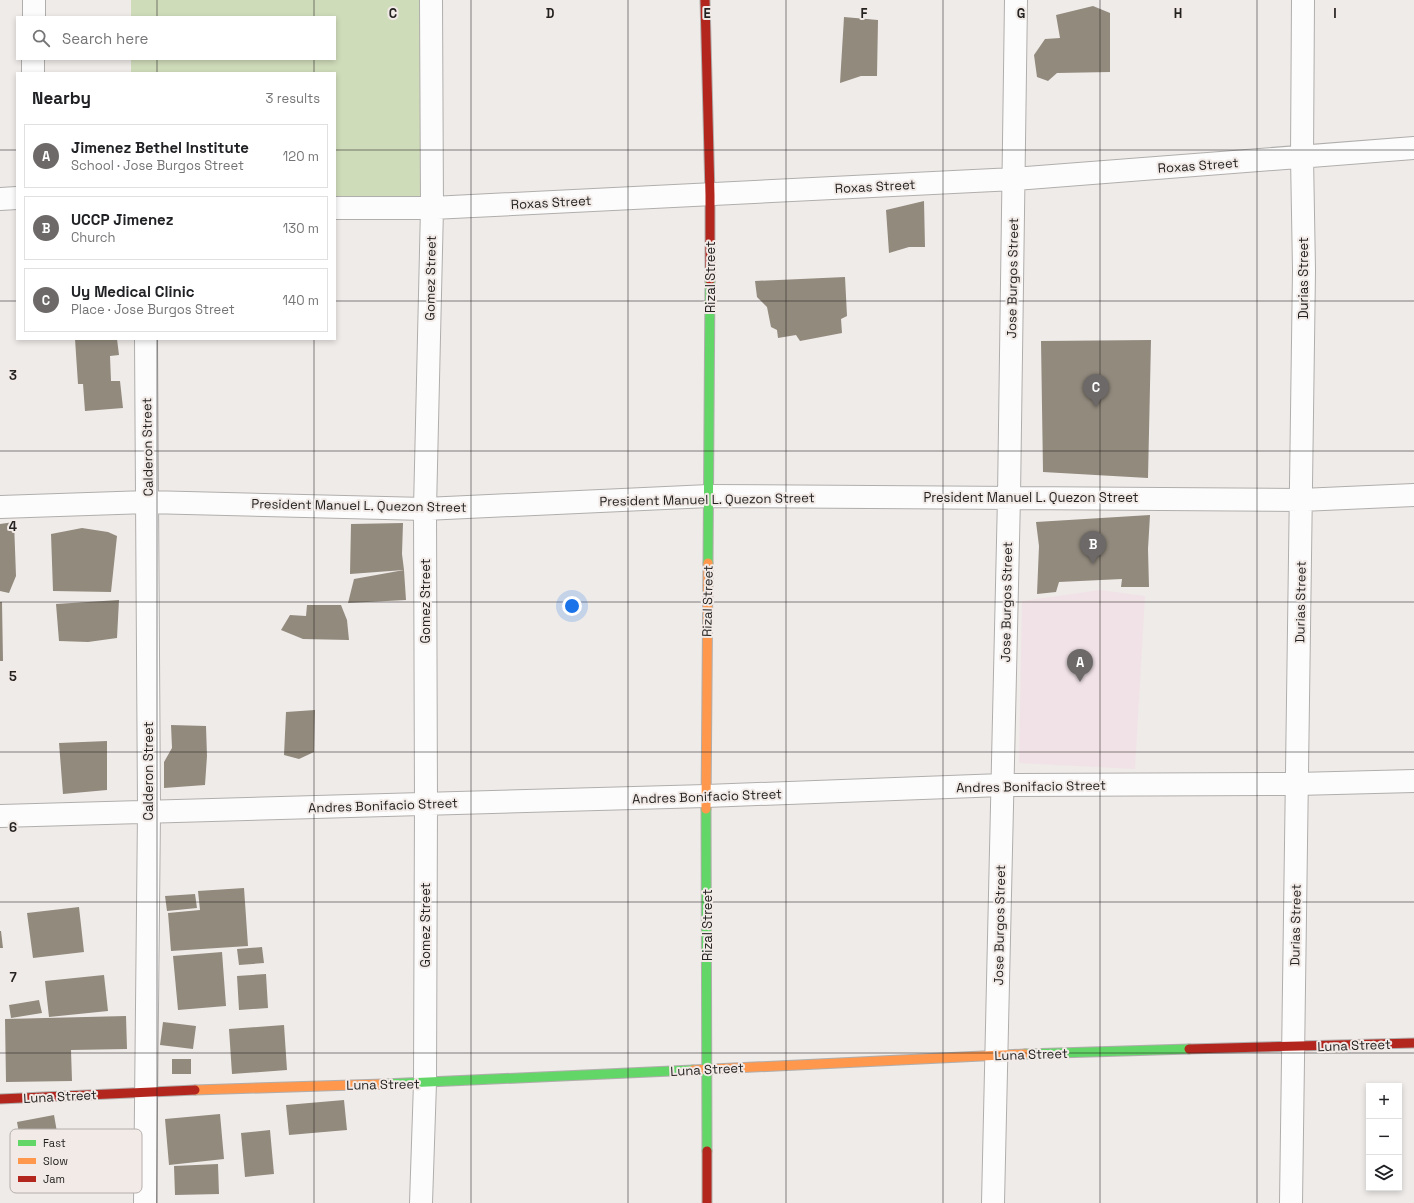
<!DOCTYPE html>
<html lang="en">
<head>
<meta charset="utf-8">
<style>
	:root { --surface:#fff; --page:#f2f2f2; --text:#202124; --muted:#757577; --line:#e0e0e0; --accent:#6c6968 }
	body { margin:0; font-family:"Space Grotesk",sans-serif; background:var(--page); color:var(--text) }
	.controls { position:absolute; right:12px; bottom:12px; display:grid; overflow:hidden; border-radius:0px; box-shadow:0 2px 6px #0003 }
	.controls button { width:36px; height:36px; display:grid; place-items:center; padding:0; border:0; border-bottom:1px solid var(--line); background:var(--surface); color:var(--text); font:20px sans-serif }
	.you { position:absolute; left:572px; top:606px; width:14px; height:14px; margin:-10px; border:3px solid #fff; border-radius:50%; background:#1a73e8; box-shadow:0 0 0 6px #1a73e833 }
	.badge { display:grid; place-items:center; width:26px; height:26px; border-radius:50%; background:var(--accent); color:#fff; font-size:13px; font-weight:700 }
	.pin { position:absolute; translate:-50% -33px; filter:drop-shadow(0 1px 2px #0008) }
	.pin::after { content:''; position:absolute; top:21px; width:14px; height:12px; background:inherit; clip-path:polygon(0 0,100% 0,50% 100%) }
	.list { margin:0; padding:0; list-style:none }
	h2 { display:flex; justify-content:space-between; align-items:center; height:52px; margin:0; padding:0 16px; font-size:17px }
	h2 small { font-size:13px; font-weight:400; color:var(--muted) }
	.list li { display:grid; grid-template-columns:26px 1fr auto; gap:12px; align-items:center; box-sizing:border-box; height:64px; margin:0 8px 8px; padding:0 8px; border:1px solid var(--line); border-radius:0px }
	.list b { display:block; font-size:15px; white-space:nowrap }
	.list p { margin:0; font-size:13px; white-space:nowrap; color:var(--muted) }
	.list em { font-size:13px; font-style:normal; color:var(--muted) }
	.icon { flex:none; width:22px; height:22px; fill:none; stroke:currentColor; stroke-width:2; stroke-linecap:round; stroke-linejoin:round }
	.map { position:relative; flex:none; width:1414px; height:1203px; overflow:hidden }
	.search { position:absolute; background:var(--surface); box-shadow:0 2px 6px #0003; left:16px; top:16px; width:320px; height:44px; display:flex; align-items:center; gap:10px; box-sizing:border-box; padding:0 14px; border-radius:0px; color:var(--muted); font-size:15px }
	.panel { position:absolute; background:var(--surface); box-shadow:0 2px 6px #0003; left:16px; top:72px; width:320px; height:268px; border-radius:0px }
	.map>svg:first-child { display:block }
</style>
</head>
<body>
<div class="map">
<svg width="1414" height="1203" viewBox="0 0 1414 1203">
	<rect width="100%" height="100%" fill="#efebe9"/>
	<path fill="#f1e2e7" d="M1100,590L1145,596L1135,769L1019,763L1022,601Z"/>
	<path fill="#cfdcba" d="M131,0H421L423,201L335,200V73H131V59H335V17H131Z"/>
	<path fill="#928a7d" d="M1093,6L1110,13V72L1057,73L1048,81L1037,77L1034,55L1045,39L1060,38L1056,15Z
		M844,17L878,20L877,76H861L840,83Z
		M924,201L925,247H909L889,253L886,210Z
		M845,277L847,316L841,319L842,333L800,341L796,335L778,338L777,330L771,327L767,307L757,297L755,281Z
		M75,339H117L119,355L110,356L111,381H120L123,408L85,411L83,384H78Z
		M1151,340L1148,478L1043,472L1041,341Z
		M1150,515L1148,549L1149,587H1121L1122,579L1059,582L1056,592L1037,594L1039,546L1036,522Z
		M14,522L16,576L9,593L0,591V524Z
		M403,523L402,554L404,570L350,574L351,524Z
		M82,528L108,532L117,536L111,592L53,591L51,534Z
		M404,570L406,600L348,603L354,579Z
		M119,600L117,638L88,642L59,641L56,604Z
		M0,602H2L3,661H0Z
		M307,605H341L347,620L349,640L303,639L281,630L290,615L306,616Z
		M315,710L314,752L299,759L284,755L286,712Z
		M171,725L206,726L207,756L205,785L164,788V762L172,748Z
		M107,741V790L63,794L59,743Z
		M244,888L248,946L171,951L168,913L200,910L198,891Z
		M195,894L197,908L167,911L165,896Z
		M79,907L84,952L33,958L27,913Z
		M0,931H1L3,948H0Z
		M262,947L264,963L239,965L237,949Z
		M222,952L226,1006L178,1010L173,956Z
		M266,974L268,1008L239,1010L237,976Z
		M104,975L108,1011L49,1017L45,981Z
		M39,1000L42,1013L11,1018L9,1005Z
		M126,1016L127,1049L71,1050L72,1081L6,1082L5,1019Z
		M163,1022L196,1026L193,1049L160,1045Z
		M284,1025L287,1070L232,1074L229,1029Z
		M172,1059H191V1074H172Z
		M344,1100L347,1130L289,1135L286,1105Z
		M220,1114L224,1159L169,1165L165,1119Z
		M54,1115L63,1166L26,1173L17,1122Z
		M270,1130L274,1174L245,1177L241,1133Z
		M218,1164L219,1194L175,1195L174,1166Z"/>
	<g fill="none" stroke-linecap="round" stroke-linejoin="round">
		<g stroke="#b0aeac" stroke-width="24">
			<path id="street" d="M34,17V0
				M33,73V59
				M0,199L17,198
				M335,208H432L1014,179L1414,148
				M0,507L147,502L425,509L709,496L1301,500L1414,495
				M0,816L706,796L1002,785L1297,784L1414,781
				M145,1203L149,811L146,339
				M421,1203L425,1083L426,804L425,509L432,208L431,0
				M993,1203L1009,497L1016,0
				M1291,1203L1304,270L1302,157L1303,0"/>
		</g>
		<g stroke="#b0aeac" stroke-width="11">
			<path id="fast" d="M708,563L710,280
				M706,809L707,1151
				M1025,1054L1189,1049
				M384,1084L693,1070"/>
		</g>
		<g stroke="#b0aeac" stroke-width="11">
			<path id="slow" d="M706,809L708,563
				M693,1070L1025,1054
				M195,1090L384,1084"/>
		</g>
		<g stroke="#b0aeac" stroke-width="11">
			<path id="jam" d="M705,0L710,195V280
				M1189,1049L1414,1043
				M0,1099L195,1090
				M707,1151V1203"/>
		</g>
		<use href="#street" stroke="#fdfcfc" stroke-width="22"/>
		<use href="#fast" stroke="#63d668" stroke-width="9"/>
		<use href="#slow" stroke="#ff974d" stroke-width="9"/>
		<use href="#jam" stroke="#b3261e" stroke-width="9"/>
	</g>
	<path fill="none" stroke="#252322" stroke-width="1" stroke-opacity="0.55" d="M157,0V17M314,0V17M471,0V1203M628,0V1203M786,0V1203M943,0V1203M1100,0V1203M1257,0V1203M157,59V73M314,59V73M0,150H17M335,150H1414M0,301H17M335,301H1414M157,339V1203M314,339V1203M0,451H1414M0,602H1414M0,752H1414M0,902H1414M0,1053H1414"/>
	<g text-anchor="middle" stroke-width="4" stroke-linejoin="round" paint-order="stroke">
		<g font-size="13" fill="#252322" stroke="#f1eae7">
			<text transform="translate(1198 165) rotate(-4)" y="5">Roxas Street</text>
			<text transform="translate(875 186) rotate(-3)" y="5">Roxas Street</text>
			<text transform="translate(551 202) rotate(-3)" y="5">Roxas Street</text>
			<text transform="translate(710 277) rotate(-90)" y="5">Rizal Street</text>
			<text transform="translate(430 278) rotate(-89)" y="5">Gomez Street</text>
			<text transform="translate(1012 278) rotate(-89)" y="5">Jose Burgos Street</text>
			<text transform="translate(1303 278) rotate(-90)" y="5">Durias Street</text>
			<text transform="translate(147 447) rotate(-91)" y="5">Calderon Street</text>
			<text x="1031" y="502">President Manuel L. Quezon Street</text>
			<text transform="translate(707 499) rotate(-1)" y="5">President Manuel L. Quezon Street</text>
			<text transform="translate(359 505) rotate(1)" y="5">President Manuel L. Quezon Street</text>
			<text transform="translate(425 601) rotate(-90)" y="5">Gomez Street</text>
			<text transform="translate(707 601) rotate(-89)" y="5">Rizal Street</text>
			<text transform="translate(1006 602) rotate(-89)" y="5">Jose Burgos Street</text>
			<text transform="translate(1300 602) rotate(-89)" y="5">Durias Street</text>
			<text transform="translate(148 771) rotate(-90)" y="5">Calderon Street</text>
			<text transform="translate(1031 786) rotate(-1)" y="5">Andres Bonifacio Street</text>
			<text transform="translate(707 796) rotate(-2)" y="5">Andres Bonifacio Street</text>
			<text transform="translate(383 805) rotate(-2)" y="5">Andres Bonifacio Street</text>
			<text transform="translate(425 925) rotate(-90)" y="5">Gomez Street</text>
			<text transform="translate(707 925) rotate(-90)" y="5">Rizal Street</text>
			<text transform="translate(999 925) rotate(-89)" y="5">Jose Burgos Street</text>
			<text transform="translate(1295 925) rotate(-89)" y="5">Durias Street</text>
			<text transform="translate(1354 1045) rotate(-2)" y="5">Luna Street</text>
			<text transform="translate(1031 1054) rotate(-2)" y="5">Luna Street</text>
			<text transform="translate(707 1069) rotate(-3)" y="5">Luna Street</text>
			<text transform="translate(383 1084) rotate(-1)" y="5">Luna Street</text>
			<text transform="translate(60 1096) rotate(-3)" y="5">Luna Street</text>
		</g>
	</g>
	<rect x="10" y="1129" width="132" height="64" rx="6" fill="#f1eae7" stroke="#b4aeac" stroke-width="1"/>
	<rect x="18" y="1140" width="18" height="6" fill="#63d668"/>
	<rect x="18" y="1158" width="18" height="6" fill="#ff974d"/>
	<rect x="18" y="1176" width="18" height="6" fill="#b3261e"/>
	<g font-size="11" fill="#252322">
		<text x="43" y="1147">Fast</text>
		<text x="43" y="1165">Slow</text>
		<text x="43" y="1183">Jam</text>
	</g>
	<g font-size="13" text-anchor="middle" font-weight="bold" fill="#252322" stroke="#f1eae7" stroke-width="4" stroke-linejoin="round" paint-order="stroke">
		<text x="393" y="18">C</text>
		<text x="550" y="18">D</text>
		<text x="707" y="18">E</text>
		<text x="864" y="18">F</text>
		<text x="1021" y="18">G</text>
		<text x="1178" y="18">H</text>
		<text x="1335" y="18">I</text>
		<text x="13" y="380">3</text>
		<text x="13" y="531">4</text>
		<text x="13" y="681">5</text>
		<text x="13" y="832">6</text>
		<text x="13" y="982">7</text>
	</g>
</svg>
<div class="controls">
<button>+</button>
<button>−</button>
<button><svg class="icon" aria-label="layers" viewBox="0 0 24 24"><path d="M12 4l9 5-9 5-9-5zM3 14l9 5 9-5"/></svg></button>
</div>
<div class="you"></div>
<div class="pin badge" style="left:1080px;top:682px">A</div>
<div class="pin badge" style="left:1093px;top:564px">B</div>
<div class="pin badge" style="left:1096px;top:407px">C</div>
<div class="search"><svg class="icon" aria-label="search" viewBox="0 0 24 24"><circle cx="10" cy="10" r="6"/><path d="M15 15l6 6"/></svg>Search here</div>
<section class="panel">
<h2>Nearby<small>3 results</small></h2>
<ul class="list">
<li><span class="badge">A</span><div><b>Jimenez Bethel Institute</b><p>School · Jose Burgos Street</p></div><em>120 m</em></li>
<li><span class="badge">B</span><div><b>UCCP Jimenez</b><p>Church</p></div><em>130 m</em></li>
<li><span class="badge">C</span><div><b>Uy Medical Clinic</b><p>Place · Jose Burgos Street</p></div><em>140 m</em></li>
</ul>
</section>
</div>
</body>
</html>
